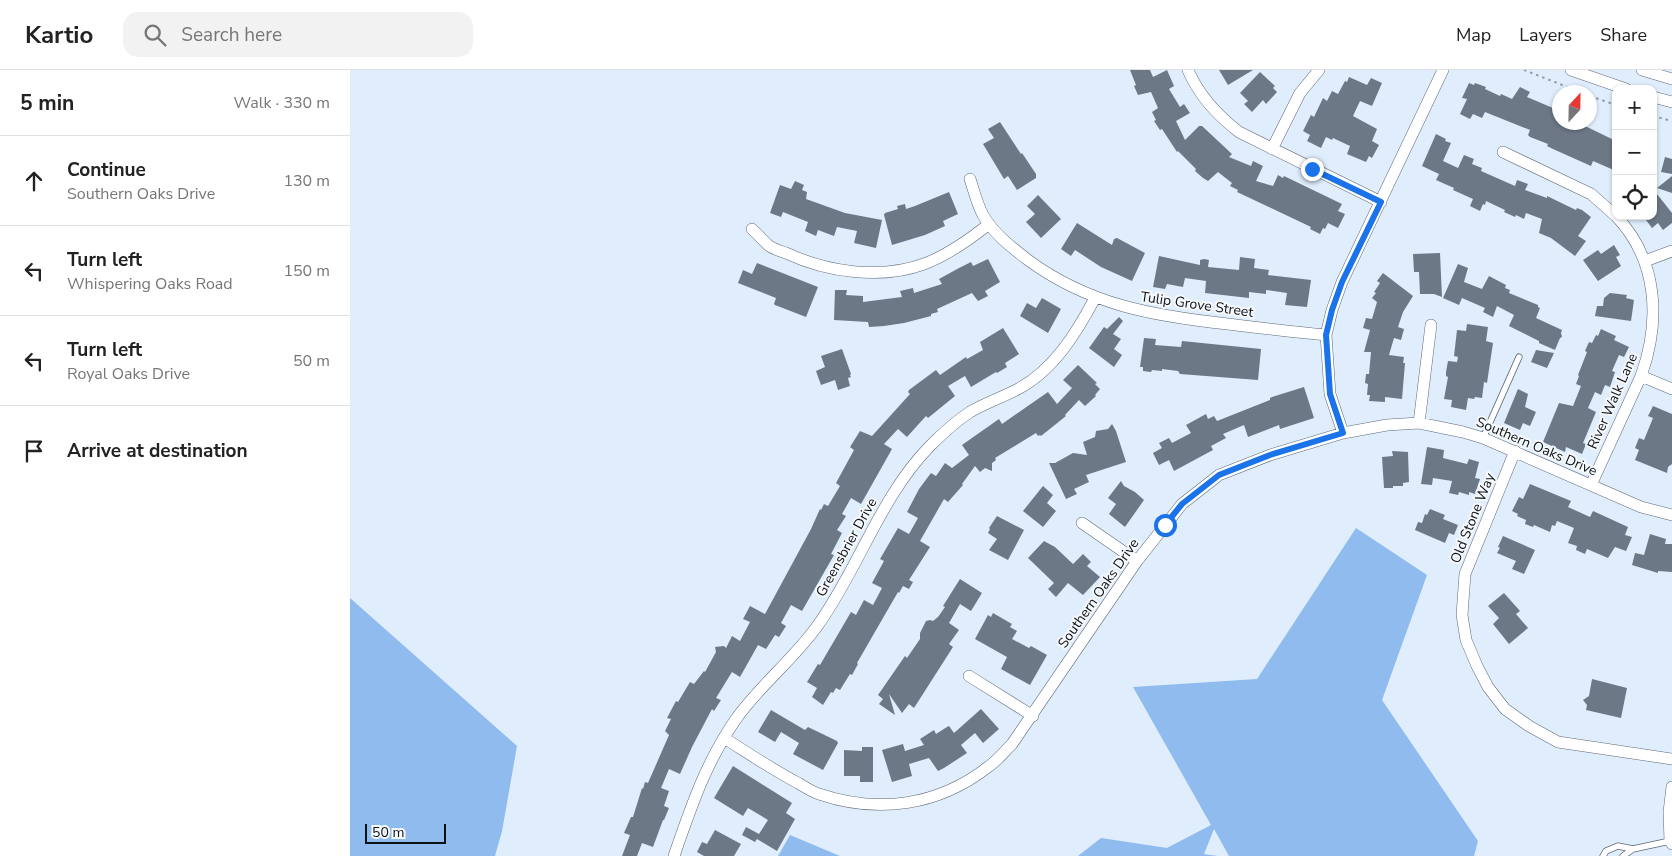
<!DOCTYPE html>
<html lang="en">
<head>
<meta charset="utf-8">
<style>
	:root { --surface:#fff; --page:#f2f2f2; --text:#222; --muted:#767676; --line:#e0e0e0 }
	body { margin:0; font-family:"Nunito Sans",sans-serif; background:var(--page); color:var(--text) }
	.controls { position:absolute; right:15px; top:15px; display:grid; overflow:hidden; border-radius:10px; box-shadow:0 1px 4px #0004 }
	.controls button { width:45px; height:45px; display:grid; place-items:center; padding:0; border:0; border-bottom:1px solid var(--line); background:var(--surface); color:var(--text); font:25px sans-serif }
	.compass { position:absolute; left:1202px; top:15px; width:45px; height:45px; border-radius:50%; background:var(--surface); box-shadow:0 1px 4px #0004; rotate:22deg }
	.scale { position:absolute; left:15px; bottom:12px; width:81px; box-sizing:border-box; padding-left:5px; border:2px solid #0c1116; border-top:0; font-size:14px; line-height:18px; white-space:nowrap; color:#0c1116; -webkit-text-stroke:4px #f6f9fc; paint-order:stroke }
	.stop { position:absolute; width:15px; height:15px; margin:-11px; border:4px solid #1a73e8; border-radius:50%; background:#fff }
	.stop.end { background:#1a73e8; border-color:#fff; box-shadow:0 1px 5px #0008 }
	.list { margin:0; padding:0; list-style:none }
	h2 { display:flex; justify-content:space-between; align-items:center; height:65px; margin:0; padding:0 20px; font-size:21px }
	h2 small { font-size:16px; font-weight:400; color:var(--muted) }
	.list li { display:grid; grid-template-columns:32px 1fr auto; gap:15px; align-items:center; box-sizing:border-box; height:90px; padding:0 20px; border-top:1px solid var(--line) }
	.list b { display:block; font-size:19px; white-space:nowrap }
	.list p { margin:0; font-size:16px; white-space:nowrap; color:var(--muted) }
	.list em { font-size:16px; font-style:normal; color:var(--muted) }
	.icon { flex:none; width:28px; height:28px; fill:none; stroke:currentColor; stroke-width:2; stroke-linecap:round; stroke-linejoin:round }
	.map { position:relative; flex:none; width:1322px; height:786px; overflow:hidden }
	header { display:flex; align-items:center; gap:30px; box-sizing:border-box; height:70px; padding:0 25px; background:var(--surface); border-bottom:1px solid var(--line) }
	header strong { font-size:24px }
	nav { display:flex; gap:28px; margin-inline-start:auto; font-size:18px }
	.search { width:350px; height:45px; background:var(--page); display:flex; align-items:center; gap:12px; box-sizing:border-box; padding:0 18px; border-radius:15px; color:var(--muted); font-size:19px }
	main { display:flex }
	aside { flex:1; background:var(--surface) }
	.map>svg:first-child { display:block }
</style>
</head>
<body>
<header>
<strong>Kartio</strong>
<div class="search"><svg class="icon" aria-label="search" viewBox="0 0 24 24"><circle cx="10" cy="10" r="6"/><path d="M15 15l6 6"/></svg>Search here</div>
<nav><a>Map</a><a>Layers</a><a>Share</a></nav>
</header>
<main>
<aside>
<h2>5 min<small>Walk · 330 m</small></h2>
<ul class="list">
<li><svg class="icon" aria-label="ahead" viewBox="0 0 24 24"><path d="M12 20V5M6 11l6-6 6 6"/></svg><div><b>Continue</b><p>Southern Oaks Drive</p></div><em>130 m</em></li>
<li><svg class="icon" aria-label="left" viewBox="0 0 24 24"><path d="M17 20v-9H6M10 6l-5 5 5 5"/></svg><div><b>Turn left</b><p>Whispering Oaks Road</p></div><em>150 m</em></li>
<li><svg class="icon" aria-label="left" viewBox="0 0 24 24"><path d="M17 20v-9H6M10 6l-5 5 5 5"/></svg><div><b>Turn left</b><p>Royal Oaks Drive</p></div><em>50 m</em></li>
<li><svg class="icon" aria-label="arrive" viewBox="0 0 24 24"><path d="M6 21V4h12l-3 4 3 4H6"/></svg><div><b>Arrive at destination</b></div></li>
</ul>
</aside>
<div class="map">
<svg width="1322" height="786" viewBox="0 0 1322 786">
	<rect width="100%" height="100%" fill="#dfedfd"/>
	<path fill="#8fbbee" d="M1006,458L1077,505L1032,630L1128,771L1124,786H879L864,759L854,784L868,786H728L751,768L817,778L861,755L783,617L907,609Z
		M0,528L167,676L152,761L145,786H0Z
		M440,765L490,786H428Z"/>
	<path fill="#6c7886" d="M780,0H800L803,7L817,0L824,16L819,19L830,37L834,34L840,43L826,51L835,70L849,56H852L882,84L879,87L901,96L903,91L913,96L906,111L923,116L928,105L933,108L934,106L992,134L988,141L995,144L988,158L978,153L975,159L973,158L970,164L960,159L961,157L887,122L888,120L880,116L882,113L868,102L858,111L853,108L845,101L846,99L828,81L827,82L812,59L810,60L804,51L806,50L802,42L808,38L801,22L788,25L784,16L786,15Z
		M869,0H903L878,15Z
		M910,2L925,16L923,18L927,22L916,34L913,30L902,42L894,34L898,31L890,23Z
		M999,7L1017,15L1021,8L1032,13L1022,36L1010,31L1003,46L1027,59L1022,71L1029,75L1022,88L1019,86L1016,92L997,84L1000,76L983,68L982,70L976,67L971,78L957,71L960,65L953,61L961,45L964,47L973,28L977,31L982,21L988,24L995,11L997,12Z
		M1119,13L1124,15L1125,13L1136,17L1135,19L1150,26L1151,24L1162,29L1170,17L1180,22L1177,27L1210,41V52H1237L1235,56L1266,71V101L1243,91L1241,96L1203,79L1197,76L1198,74L1180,67L1178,65L1180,60L1135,42L1132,48L1123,44L1120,49L1110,44L1117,29L1112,28Z
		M650,52L671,84L672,83L686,104V108L667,120L658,106L654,109L633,74L644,68L638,59Z
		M1086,64L1096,69L1095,71L1101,73L1093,91L1108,98L1114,85L1124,89L1122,94L1132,98L1131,101L1165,116L1167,110L1178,114L1175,120L1197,128V126L1226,140L1227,138L1232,140L1241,147L1228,166L1236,171L1225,186L1201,168L1189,163L1192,149L1176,143L1174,149L1166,145L1165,147L1154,142L1155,140L1136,131L1135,135L1133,134L1130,141L1120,136L1123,129L1103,120L1104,118L1086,110L1089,104L1072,96Z
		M1315,87L1322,89V104L1311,102Z
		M1322,106V123L1307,118Z
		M445,111L454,115L452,120L457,122L456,129L495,143L532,150L526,178L504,173L507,161L487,157L484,166L468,160L466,166L455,161L458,152L433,142L431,147L420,143L430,115L441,119Z
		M1303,119L1322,143V153L1313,160L1308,153L1302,158L1293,146H1303Z
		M599,122L608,144L593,151L595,156L575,165L542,175L534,145L535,143L548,139L547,136L555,134L556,139L565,136Z
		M688,125L711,149L691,168L676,152L685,144L677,136Z
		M727,153L762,175L764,169L767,168L795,183L782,211L751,197L725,180L721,186L711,179Z
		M1264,175L1270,185L1266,187L1271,196L1248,211L1233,190L1248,180L1251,184Z
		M1090,183L1092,227L1084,224H1070L1069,202H1064L1063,184Z
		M809,186L850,195V190L854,189L859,190L858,197L889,200L890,187L905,189L904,198L919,200L918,205L961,210L957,237L935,235L937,223L916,220V224L899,222V228L855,223L856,211L835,208L833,217L817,214L815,219L803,217Z
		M638,189L650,212L635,221L638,226L628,231L622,223L587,239L588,242L581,244V246L554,253L534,256L519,257L518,252L484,250L485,220H497L496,225L513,226V232L552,227L550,221L563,218L564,223L592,214L589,209L609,198L621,192L623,196Z
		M407,193L468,217L456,247L425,235L424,234L426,228L388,213L393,200L402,204Z
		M1108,194L1118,198L1114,212L1132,219L1139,206L1156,215L1155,218L1160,220L1159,223L1188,235V237L1190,238L1186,248L1212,260L1211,263L1212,267L1210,268L1205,280L1189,273V271L1159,256L1164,245L1147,236L1143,247L1133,242L1135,238L1112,228L1109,235L1093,228Z
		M1033,203L1063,226L1053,242L1048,257L1054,259L1051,270L1044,268L1039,285L1054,287L1053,293H1055L1052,329L1035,327V332L1019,331L1020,325H1017L1018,314L1015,313L1016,304H1019L1021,282H1014L1020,260L1013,258L1016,248L1022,249L1027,232L1022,228L1026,223L1024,222L1030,213L1027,211Z
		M1260,223L1277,225L1276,228L1284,230L1281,251L1245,246L1247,236H1253L1254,228Z
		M692,228L711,239L698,263L670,246L677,233L686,238Z
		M769,247L773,251L763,264L771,269L764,279L772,285L764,297L739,278L754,257L757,259Z
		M1117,254L1138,257L1136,271L1143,273L1137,313L1134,312L1132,328L1125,327L1124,329L1118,328L1116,340L1101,337L1102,330L1094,329L1098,307L1096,306V302L1098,291L1107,292L1108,287L1104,286L1107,260L1116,261Z
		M653,258L669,284L655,293L657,297L647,303L646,302L621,317L615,306L598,316L605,326L578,348L576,346L557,367L548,359L534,374L542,379L511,434L501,428L492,444L496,446L487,460L492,463L481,484L484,485L452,541L441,535L431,553L436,556L429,567L425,565L416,579L408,575L390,607L382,602L366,628L371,630L364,641L362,639L342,677L330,704L319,699L311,718L319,721L314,736L319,738L314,750H313L303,777L292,773L287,786H272L280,765L274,763L281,747H283L292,718L293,719L295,712L298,713L319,665L315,661L321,649L317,648L326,631L328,632L340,612L344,614L354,601L355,602L366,582L365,577L374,576L376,578L382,566L390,571L400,552L393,549L400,536L415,544L461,459L470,439L471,440L474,434L478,436L490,416L486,413L504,380L500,377L510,361L522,366L560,324L558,322L559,320L586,300L590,305L616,287L617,289L633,280L630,272Z
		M1251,259L1266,266L1264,270L1279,277L1274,287L1269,285L1262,301L1265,302L1260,317L1255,315L1251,325L1245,322L1238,338L1246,342L1233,373L1236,374L1232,384L1216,377L1215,382L1193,372L1209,333L1223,336L1231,316L1226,314L1229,306L1228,305L1237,282L1235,281L1239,272L1242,273L1246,265L1248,266Z
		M794,268L806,269L805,275L831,277L832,271L911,279L908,310L830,304L828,301L812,299V301L802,300L801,302L793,301V297H790Z
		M492,279L501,304L500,305L501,307L498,308L500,316L488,320L485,310L471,315L466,301L475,297L471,286Z
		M1186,280L1204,283L1197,298L1181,292Z
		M728,295L747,313L745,314L750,319L745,325L746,326L735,336L729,330L715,345L716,346L691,366L690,365L688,366L686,363L645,388L646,390L642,393V401L635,398L630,402L625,396L612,414L613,415L598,432L594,429L570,471L580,477L559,510L563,512L559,519L553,516L549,523L548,522L507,593L508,594L502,605L500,604L490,620L486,618L483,623L481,622L473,635L462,627L467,618L457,612L468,594L470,595L501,542L506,545L514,530L523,535L532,518L522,513L534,491L530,489L548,458L559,464L568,448L557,442L569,419L581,403L586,406L595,393L602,398L619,385L612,375L649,349L652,354L698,322L707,334L722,318L713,310Z
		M954,317L964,348L930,359L929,355L898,367L894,355L873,364L876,368L861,376L863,380L824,401L819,390L809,395L803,383L812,378L809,373L819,368L822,373L841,363L836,355L856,344L858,349L864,346L867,351L920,330V328L922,327Z
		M1168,319L1178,324L1175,337L1186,342L1180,356L1173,353L1170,360L1154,353Z
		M1303,336L1322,344V394L1318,397L1317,403L1285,390L1289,380L1285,378L1289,368L1294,370L1303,348L1298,346Z
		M762,354L766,361L776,392L736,405L739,412L724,419L727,424L716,429L699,393H705L723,383L737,385L733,372L745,367L746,361L758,359Z
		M1077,377L1094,380L1093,388L1117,394L1119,389L1129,392L1125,408L1130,409L1125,424L1119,422V425L1109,422L1108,425L1099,423L1102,411L1083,408L1082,415L1071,414Z
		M1042,381L1058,382L1059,412L1053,413V416H1043V418H1034L1032,387L1043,386Z
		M771,411L774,416L785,422L794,430L775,457L759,444L766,434L758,428Z
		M1180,414L1221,431L1218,437L1240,447L1243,441L1278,457L1275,465L1282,467L1276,481L1265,477L1258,488L1237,479L1235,484L1226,480L1227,476L1218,473L1224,458L1207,451L1205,456L1202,455L1200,462L1184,455L1183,457L1175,454L1176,450L1167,446L1168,444L1162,441L1169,427L1173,429Z
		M693,416L703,425L697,433L706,441L693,457L673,441Z
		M1080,439L1095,445L1093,449L1108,455L1104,465L1099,463L1095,473L1065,460L1068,452L1072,453L1075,444L1077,445Z
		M647,446L674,460L658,490L639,480L647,469L638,463L640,459L639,458Z
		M1300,464L1316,469L1315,474H1322V502L1308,501V503L1282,495L1285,483L1294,485Z
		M1153,466L1185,480L1174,504L1162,499L1166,491L1147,483L1150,478L1148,477Z
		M694,471L705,477L723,494L733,484L741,492L737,496L750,507L733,525L718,513L706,527L698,519L704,513L678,488Z
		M610,509L632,523L621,541L610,534L599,553L609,560L599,574L603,577L564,638L559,634L552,643L539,624L545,645L529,634L533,629L528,625L555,586L557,588L570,569V563L576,551L580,550L583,551L588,547L595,537L593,536Z
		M1154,523L1170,541L1166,544L1178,558L1159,574L1143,554L1149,548L1138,536Z
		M643,543L662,554L660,557L667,561L662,569L679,578L681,576L697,585L680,615L651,599L657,587L625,569L638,545L641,547Z
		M1242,609L1277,618L1271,648L1236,640L1237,635L1233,630L1239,626Z
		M631,639L649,659L633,673L625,663L611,675L617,683L594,698L588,701L579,688L559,694L562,706L542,712L532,680L553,674L555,681L574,675L570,669L584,660L586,664L597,657L599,656L604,663Z
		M421,640L455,660L458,657L487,671L488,673L473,700L443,684L449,673L431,662L425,672L408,662Z
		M512,677H523V712H510V706H494V680L512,681Z
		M383,696L442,733L436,743L445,749L427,781L407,769L405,772L392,765L396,757L409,764L418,750L398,738L393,746L364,728Z
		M365,760L391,774L384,786H354L347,782L352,772L357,774Z"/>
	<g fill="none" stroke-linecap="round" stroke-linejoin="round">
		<g stroke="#5e6977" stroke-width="7">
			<path id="service" d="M1133,368L1169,287
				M1253,786L1256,781L1268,776L1283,779L1320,771
				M1273,786L1283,779"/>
		</g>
		<g stroke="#5e6977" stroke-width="12">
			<path id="minor" d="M838,0C849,26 867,45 889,62L1031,132
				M1221,0L1276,19
				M1292,0L1322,9
				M1303,27L1322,32
				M922,79L950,23L969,0
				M1153,82L1241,124L1266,146
				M620,109C624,121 627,134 633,145C643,163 661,177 678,190C739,235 804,246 878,254C911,258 943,262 976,265
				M402,159C407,164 413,170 418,175C423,179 430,181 436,183C477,202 530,210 574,194C598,185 619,170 639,154
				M1295,191L1322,181
				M1291,306L1322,319
				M1069,353L1081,255
				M993,363L980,324L976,265L982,240L992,212L1093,0
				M1165,381L1115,504L1112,545L1116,570L1127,596L1138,617L1155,639L1179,656L1208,672L1322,689
				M1241,415L1291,306C1311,251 1308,190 1266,146
				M732,453L787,491
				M619,606L683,646
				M374,668C398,683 423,700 448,713C455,717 462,722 469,724C528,744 588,736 638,697C647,691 654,682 662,674L787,491L832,434L869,405L920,385L993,363L1037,355L1069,353L1113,362L1133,368L1291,437L1322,445
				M1322,717L1319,742L1320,771L1322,774
				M324,786C341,737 356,692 386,649C410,615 444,589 468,555C509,498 530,427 580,376C592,364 606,351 620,342C635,333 653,327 668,319C704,300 727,262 745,228"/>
		</g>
		<path stroke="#909aa6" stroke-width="2" stroke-dasharray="2.5 4" stroke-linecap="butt" d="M1174,0L1230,22
			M1240,26L1266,35
			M1303,46L1322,51"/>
		<use href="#service" stroke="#fff" stroke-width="5.5"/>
		<use href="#minor" stroke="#fff" stroke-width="11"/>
	</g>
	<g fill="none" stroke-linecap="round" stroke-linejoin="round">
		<path stroke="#1a73e8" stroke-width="6" d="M815,455L832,434L869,405L920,385L993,363L980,324L976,265L982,240L992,212L1031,132L962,99"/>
	</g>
	<g text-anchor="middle" stroke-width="4" stroke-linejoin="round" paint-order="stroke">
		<g font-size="14" fill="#0c1116" stroke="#f6f9fc">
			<text transform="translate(847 234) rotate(8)" y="5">Tulip Grove Street</text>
			<text transform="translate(1262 331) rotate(-66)" y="5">River Walk Lane</text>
			<text transform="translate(1187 376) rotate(23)" y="5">Southern Oaks Drive</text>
			<text transform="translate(1122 448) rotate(-68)" y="5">Old Stone Way</text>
			<text transform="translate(496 477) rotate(-61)" y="5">Greensbrier Drive</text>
			<text transform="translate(748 523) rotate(-55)" y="5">Southern Oaks Drive</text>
		</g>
	</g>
</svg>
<div class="controls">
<button>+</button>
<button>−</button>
<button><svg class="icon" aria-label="locate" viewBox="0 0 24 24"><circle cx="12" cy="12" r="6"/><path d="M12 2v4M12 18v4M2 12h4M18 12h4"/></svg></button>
</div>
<svg class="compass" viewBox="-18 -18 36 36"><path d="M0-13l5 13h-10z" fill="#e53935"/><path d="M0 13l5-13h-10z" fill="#767676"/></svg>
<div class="scale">50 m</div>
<div class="stop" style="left:815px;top:455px"></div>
<div class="stop end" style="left:962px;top:99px"></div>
</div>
</main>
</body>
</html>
